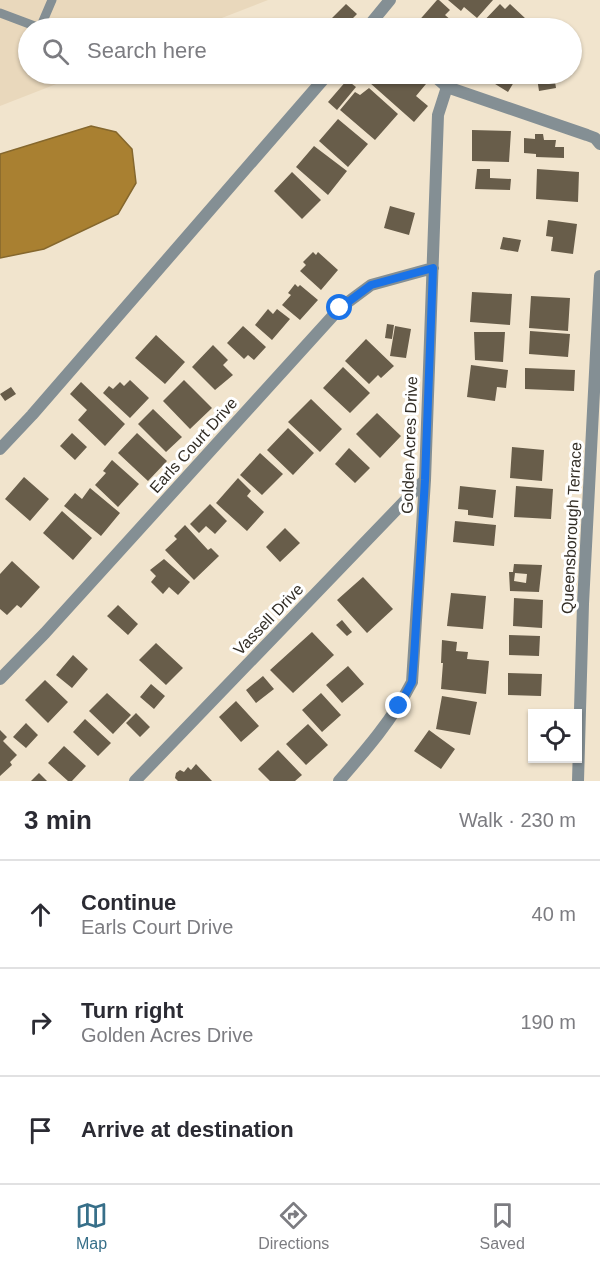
<!DOCTYPE html>
<html lang="en">
<head>
<meta charset="utf-8">
<style>
	:root { --surface:#fff; --page:#f2f2f3; --text:#2b2b33; --muted:#7c7c81; --line:#e1e1e2; --accent:#376f89 }
	body { margin:0; font-family:Helvetica,sans-serif; background:var(--page); color:var(--text) }
	.controls { position:absolute; right:18px; bottom:18px; display:grid; overflow:hidden; border-radius:0px; box-shadow:0 2px 4px #0004 }
	.controls button { width:54px; height:54px; display:grid; place-items:center; padding:0; border:0; border-bottom:2px solid var(--line); background:var(--surface); color:var(--text); font:30px sans-serif }
	.stop { position:absolute; width:18px; height:18px; margin:-14px; border:4px solid #1a73e8; border-radius:50%; background:#fff }
	.stop.end { background:#1a73e8; border-color:#fff; box-shadow:0 2px 6px #0008 }
	.list { margin:0; padding:0; list-style:none }
	h2 { display:flex; justify-content:space-between; align-items:center; height:78px; margin:0; padding:0 24px; font-size:26px }
	h2 small { font-size:20px; font-weight:400; color:var(--muted) }
	.list li { display:grid; grid-template-columns:39px 1fr auto; gap:18px; align-items:center; box-sizing:border-box; height:108px; padding:0 24px; border-top:2px solid var(--line) }
	.list b { display:block; font-size:22px; white-space:nowrap }
	.list p { margin:0; font-size:20px; white-space:nowrap; color:var(--muted) }
	.list em { font-size:20px; font-style:normal; color:var(--muted) }
	.icon { flex:none; width:33px; height:33px; fill:none; stroke:currentColor; stroke-width:2; stroke-linecap:round; stroke-linejoin:round }
	.map { position:relative; flex:none; width:600px; height:781px; overflow:hidden }
	.search { position:absolute; background:var(--surface); box-shadow:0 2px 4px #0004; left:18px; right:18px; top:18px; height:66px; display:flex; align-items:center; gap:15px; box-sizing:border-box; padding:0 21px; border-radius:33px; color:var(--muted); font-size:22px }
	.sheet { height:402px; background:var(--surface) }
	nav { display:flex; justify-content:space-around; align-items:center; box-sizing:border-box; height:84px; border-top:2px solid var(--line); background:var(--surface); font-size:16px; color:var(--muted) }
	nav a { display:grid; justify-items:center; gap:3px }
	nav .on { color:var(--accent) }
	.map>svg:first-child { display:block }
</style>
</head>
<body>
<div class="map">
<svg width="600" height="781" viewBox="0 0 600 781">
	<rect width="100%" height="100%" fill="#f1e4cd"/>
	<path fill="#e9d8bc" d="M0,0H268L196,28H28V74H82L0,106Z"/>
	<path fill="#a98031" stroke="#85672d" stroke-width="1.5" d="M91,126L116,132L132,149L136,183L118,214L44,249L0,258V154Z"/>
	<path fill="#685d4a" fill-rule="evenodd" d="M437,0H439L450,10L445,15L458,26L456,28H422L416,24Z
		M448,0H493L477,18L464,7L461,11Z
		M346,4L357,14L343,28L332,18Z
		M500,4L505,9L510,4L526,19L516,28H477Z
		M527,20L537,28H520Z
		M379,74L384,78L388,74H414L426,84L416,96L428,106L414,122L370,83Z
		M479,74H512L517,77L508,92Z
		M554,75L556,88L539,91L537,78Z
		M347,80L356,87L337,110L328,102Z
		M369,88L398,114L375,140L340,110L355,92L360,95Z
		M338,119L368,144L348,167L319,141Z
		M472,130L511,131L509,162L472,161Z
		M535,134H543L544,140H556L555,147H564V158L536,157V154L524,153V138L535,139Z
		M314,146L347,171L328,195L296,167Z
		M477,169H490V178L511,179L510,190L475,189Z
		M537,169L579,172L578,202L536,199Z
		M292,172L321,200L302,219L274,191Z
		M390,206L415,213L409,235L384,228Z
		M548,220L577,224L573,254L551,251L553,237L546,236Z
		M503,237L521,240L518,252L500,249Z
		M313,252L316,255L318,252L338,270L321,290L300,271L306,265L303,262Z
		M295,284L298,287L300,285L318,300L300,320L282,305L291,295L288,293Z
		M472,292L512,294L510,325L470,322Z
		M531,296L570,298L568,331L529,328Z
		M268,309L273,314L277,309L290,319L272,340L255,325Z
		M387,324L394,325L392,339L385,338Z
		M243,326L266,347L254,360L248,355L244,359L227,343Z
		M395,326L411,329L406,358L390,356Z
		M530,331L570,334L568,357L529,354Z
		M474,332H505L503,362L475,360Z
		M156,335L185,362L165,384L135,358Z
		M366,339L394,366L381,378L378,375L369,384L345,361Z
		M213,345L228,360L223,365L233,375L215,390L192,367Z
		M471,365L508,370L506,388L497,387L495,401L467,397Z
		M343,367L370,393L350,413L323,388Z
		M525,368L575,370L574,391L525,389Z
		M130,380L149,398L130,418L103,393L109,386L113,389L120,382L124,386Z
		M184,380L212,408L190,429L163,401Z
		M81,382L125,424L105,446L78,420L87,410L70,394Z
		M11,387L16,394L5,401L0,394Z
		M311,399L342,429L320,452L288,422Z
		M153,409L182,437L166,452L138,424Z
		M377,413L401,436L380,458L356,434Z
		M288,428L314,453L293,475L267,450Z
		M72,433L87,447L75,460L60,446Z
		M137,433L167,461L148,481L118,453Z
		M512,447L544,450L542,481L510,478Z
		M349,448L370,468L355,483L335,464Z
		M260,453L283,474L262,495L240,475Z
		M112,460L139,484L118,507L95,485L106,473L103,471Z
		M24,477L49,499L30,521L5,499Z
		M238,478L251,491L247,496L264,512L247,531L216,503Z
		M460,486L496,490L493,518L468,515V510L458,509Z
		M516,486L553,489L551,519L514,517Z
		M90,488L120,513L101,536L64,506L75,493L82,499Z
		M210,504L227,521L215,534L206,526L199,533L190,524Z
		M62,511L92,538L73,560L43,533Z
		M455,521L496,525L494,546L453,542Z
		M185,525L208,550L211,548L219,556L194,580L165,550L177,539L174,536Z
		M285,528L300,543L280,562L266,547Z
		M164,559L190,582L178,595L169,587L163,594L151,582L156,576L150,570Z
		M12,561L40,587L21,608L17,605L7,615L0,609V574Z
		M514,564L542,565L539,592L510,591L509,572H513ZM515,573L527,574L526,583L514,581Z
		M363,577L393,609L367,633L337,600Z
		M451,593L486,596L483,629L447,626Z
		M514,598L543,600L542,628L513,626Z
		M118,605L138,624L128,635L107,616Z
		M342,620L352,632L347,636L336,625Z
		M312,632L334,655L293,693L270,670Z
		M509,635L540,636L539,656L509,655Z
		M442,640L457,642L456,651L468,652L467,659L489,661L486,694L441,689L443,663H441Z
		M156,643L183,668L166,685L139,660Z
		M73,655L88,669L72,688L56,675Z
		M348,666L364,684L342,703L326,685Z
		M508,673L542,674L541,696L508,695Z
		M263,676L274,689L256,703L246,690Z
		M45,680L68,702L48,723L25,700Z
		M151,684L165,696L154,709L140,697Z
		M107,693L131,715L113,734L89,711Z
		M321,693L341,715L322,732L302,710Z
		M442,696L477,702L470,735L436,729Z
		M236,701L259,726L241,742L219,717Z
		M136,713L150,727L140,737L126,723Z
		M85,719L111,743L98,756L73,732Z
		M26,723L38,735L26,748L13,737Z
		M308,724L328,745L306,765L286,744Z
		M0,730L7,737L3,741L17,755L10,762L12,765L0,776Z
		M429,730L455,749L441,769L414,751Z
		M64,746L86,766L72,781H68L48,763Z
		M278,750L302,775L295,781H270L258,769Z
		M196,764L212,781H178L175,778L176,773L180,770L184,772L188,767L191,770Z
		M39,773L47,781H31Z"/>
	<g fill="none" stroke-linecap="round" stroke-linejoin="round">
		<path stroke="#848f94" stroke-width="9" d="M0,13L40,28
			M40,28L52,0"/>
		<path stroke="#848f94" stroke-width="12" d="M367,28L390,0
			M432,74L447,87L587,135L595,138L600,144
			M0,449L32,415L328,74
			M0,679L45,633L340,308L371,285L433,268
			M135,781L425,480
			M339,781C366,750 393,719 412,682L425,480L438,115L447,87
			M578,781L583,604L600,276"/>
	</g>
	<g fill="none" stroke-linecap="round" stroke-linejoin="round">
		<path stroke="#1a73e8" stroke-width="8" d="M340,308L371,285L433,268L425,480L414,658L412,682L399,706"/>
	</g>
	<g text-anchor="middle" stroke-width="6" stroke-linejoin="round" paint-order="stroke">
		<g font-size="16" fill="#322d25" stroke="#fff">
			<text transform="translate(193 445) rotate(-48)" y="6">Earls Court Drive</text>
			<text transform="translate(409 445) rotate(-88)" y="6">Golden Acres Drive</text>
			<text transform="translate(571 528) rotate(-87)" y="6">Queensborough Terrace</text>
			<text transform="translate(268 619) rotate(-46)" y="6">Vassell Drive</text>
		</g>
	</g>
</svg>
<div class="controls">
<button><svg class="icon" aria-label="locate" viewBox="0 0 24 24"><circle cx="12" cy="12" r="6"/><path d="M12 2v4M12 18v4M2 12h4M18 12h4"/></svg></button>
</div>
<div class="stop" style="left:340px;top:308px"></div>
<div class="stop end" style="left:399px;top:706px"></div>
<div class="search"><svg class="icon" aria-label="search" viewBox="0 0 24 24"><circle cx="10" cy="10" r="6"/><path d="M15 15l6 6"/></svg>Search here</div>
</div>
<section class="sheet">
<h2>3 min<small>Walk · 230 m</small></h2>
<ul class="list">
<li><svg class="icon" aria-label="ahead" viewBox="0 0 24 24"><path d="M12 20V5M6 11l6-6 6 6"/></svg><div><b>Continue</b><p>Earls Court Drive</p></div><em>40 m</em></li>
<li><svg class="icon" aria-label="right" viewBox="0 0 24 24"><path d="M7 20v-9h11M14 6l5 5-5 5"/></svg><div><b>Turn right</b><p>Golden Acres Drive</p></div><em>190 m</em></li>
<li><svg class="icon" aria-label="arrive" viewBox="0 0 24 24"><path d="M6 21V4h12l-3 4 3 4H6"/></svg><div><b>Arrive at destination</b></div></li>
</ul>
</section>
<nav>
<a class="on"><svg class="icon" aria-label="map" viewBox="0 0 24 24"><path d="M3 6l6-2 6 2 6-2v14l-6 2-6-2-6 2zM9 4v14M15 6v14"/></svg>Map</a>
<a><svg class="icon" aria-label="directions" viewBox="0 0 24 24"><path d="M12 3l9 9-9 9-9-9zM9 14v-3h6M13 9l2 2-2 2"/></svg>Directions</a>
<a><svg class="icon" aria-label="saved" viewBox="0 0 24 24"><path d="M7 4h10v16l-5-4-5 4z"/></svg>Saved</a>
</nav>
</body>
</html>
